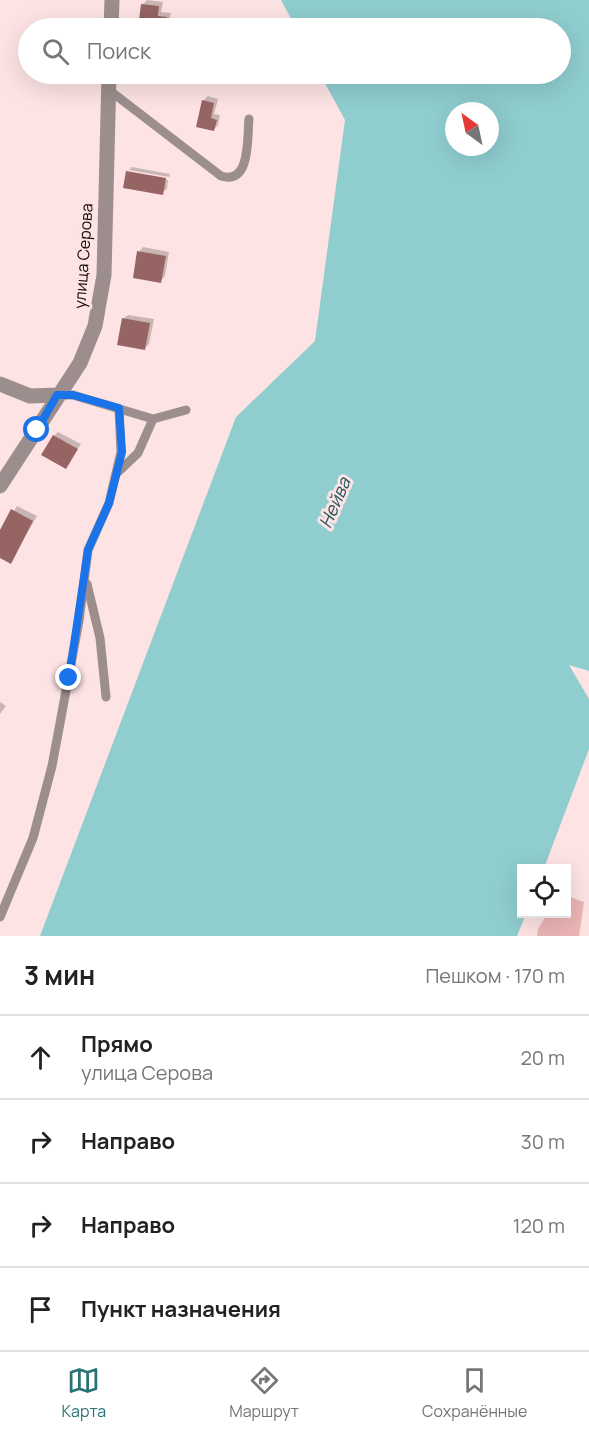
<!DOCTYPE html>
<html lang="ru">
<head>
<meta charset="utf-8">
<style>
	:root { --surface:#fff; --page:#f2f2f2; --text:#222; --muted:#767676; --line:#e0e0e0; --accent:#297376 }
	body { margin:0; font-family:Manrope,sans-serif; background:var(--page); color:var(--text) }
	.controls { position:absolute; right:18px; bottom:18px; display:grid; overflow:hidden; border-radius:0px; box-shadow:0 6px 24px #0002 }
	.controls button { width:54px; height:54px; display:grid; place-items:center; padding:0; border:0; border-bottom:2px solid var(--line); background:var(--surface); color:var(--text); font:30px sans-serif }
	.compass { position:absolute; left:445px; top:102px; width:54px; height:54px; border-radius:50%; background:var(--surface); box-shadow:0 6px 24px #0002; rotate:327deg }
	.stop { position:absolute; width:18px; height:18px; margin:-14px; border:4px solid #1a73e8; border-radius:50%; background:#fff }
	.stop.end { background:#1a73e8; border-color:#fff; box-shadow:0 2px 6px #0008 }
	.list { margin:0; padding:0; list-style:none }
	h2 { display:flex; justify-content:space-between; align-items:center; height:78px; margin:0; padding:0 24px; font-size:26px }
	h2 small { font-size:20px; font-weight:400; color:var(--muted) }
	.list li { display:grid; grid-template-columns:39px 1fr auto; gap:18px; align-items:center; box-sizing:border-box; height:84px; padding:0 24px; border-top:2px solid var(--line) }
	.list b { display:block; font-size:22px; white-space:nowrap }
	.list p { margin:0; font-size:20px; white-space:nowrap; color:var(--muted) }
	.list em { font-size:20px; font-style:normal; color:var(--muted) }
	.icon { flex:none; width:33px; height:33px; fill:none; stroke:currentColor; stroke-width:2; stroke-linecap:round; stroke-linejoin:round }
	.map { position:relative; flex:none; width:589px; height:936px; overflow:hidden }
	.search { position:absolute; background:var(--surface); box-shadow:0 6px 24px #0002; left:18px; right:18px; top:18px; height:66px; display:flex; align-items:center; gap:15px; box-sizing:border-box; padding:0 21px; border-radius:33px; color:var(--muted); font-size:22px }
	.sheet { height:414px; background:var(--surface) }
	nav { display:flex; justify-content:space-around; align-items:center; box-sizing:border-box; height:84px; border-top:2px solid var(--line); background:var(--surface); font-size:16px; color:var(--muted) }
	nav a { display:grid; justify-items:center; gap:3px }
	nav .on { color:var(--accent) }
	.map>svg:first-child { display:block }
</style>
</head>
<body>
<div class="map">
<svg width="589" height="936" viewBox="0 0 589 936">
	<rect width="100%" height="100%" fill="#fde3e3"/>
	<path fill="#ebb5b4" d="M567,896L584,902L579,936H537L538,929L547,914H566Z"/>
	<path fill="#8fcdcf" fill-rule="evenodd" d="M281,0H589V671L569,665L589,699V749L544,868H522V914H526L517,936H40L236,417L315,341L345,120L320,74H560V28H296ZM454,111H490V147H454Z"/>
	<path fill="#0003" d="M147,0L163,2L161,12L171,13L167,28H140L143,4Z
		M208,96L218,99L214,114L220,115L218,125L213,130L203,101Z
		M132,167L170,174L169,177L129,170Z
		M129,170V173L168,180L167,189L162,193L124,187Z
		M143,247L169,252L165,276L161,281L139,252Z
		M128,315L154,319L149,344L145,348L123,319Z
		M58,432L81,444L66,467L54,436Z
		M17,506L37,516L10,562L0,557V534Z
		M0,702L6,706L0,714Z"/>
	<path fill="#956463" d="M141,4L159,6L158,16L167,17L165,28H138Z
		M202,100L214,103L211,118L217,120L214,131L196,127Z
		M126,171L166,178L163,195L123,188Z
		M137,251L166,256L161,283L133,278Z
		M122,318L150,323L145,350L117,345Z
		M53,435L78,449L66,469L41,455Z
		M11,509L33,521L11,564L0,558V530Z"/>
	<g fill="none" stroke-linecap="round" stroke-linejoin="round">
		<path stroke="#9b8e8d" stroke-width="9" d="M109,90L221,176C251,185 247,138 249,119
			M57,395H73L153,419L186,410
			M117,473L138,453L153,419
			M87,584L100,638L106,697
			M0,917L33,838L52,766L79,621L88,550L109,503L121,452L119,409"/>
		<path stroke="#9b8e8d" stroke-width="15" d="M111,28L112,0
			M0,384L30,396L57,395
			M0,486L80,363L95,326L104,275L109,74"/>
	</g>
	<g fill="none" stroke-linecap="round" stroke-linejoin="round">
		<path stroke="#1a73e8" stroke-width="8" d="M37,430L57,395H73L119,408L122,452L109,503L88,550L69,678"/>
	</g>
	<g text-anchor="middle" stroke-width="6" stroke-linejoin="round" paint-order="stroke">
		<g font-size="16" fill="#130909" stroke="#fde3e3">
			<text transform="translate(83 256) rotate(-86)" y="6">улица Серова</text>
		</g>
		<g font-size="18" font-style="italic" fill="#215759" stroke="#fde3e3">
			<text transform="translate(335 503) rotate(-67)" y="6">Нейва</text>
		</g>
	</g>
</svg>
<div class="controls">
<button><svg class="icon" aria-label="locate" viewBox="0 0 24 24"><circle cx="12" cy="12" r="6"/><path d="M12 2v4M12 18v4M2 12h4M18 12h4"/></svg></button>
</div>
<svg class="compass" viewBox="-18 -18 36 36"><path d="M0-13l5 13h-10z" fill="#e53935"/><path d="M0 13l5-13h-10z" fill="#767676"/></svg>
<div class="stop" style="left:37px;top:430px"></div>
<div class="stop end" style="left:69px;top:678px"></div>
<div class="search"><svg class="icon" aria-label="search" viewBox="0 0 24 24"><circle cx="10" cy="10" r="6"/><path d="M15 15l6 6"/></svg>Поиск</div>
</div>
<section class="sheet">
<h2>3 мин<small>Пешком · 170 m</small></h2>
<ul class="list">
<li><svg class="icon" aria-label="ahead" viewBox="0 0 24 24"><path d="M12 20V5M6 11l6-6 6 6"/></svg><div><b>Прямо</b><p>улица Серова</p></div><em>20 m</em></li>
<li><svg class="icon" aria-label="right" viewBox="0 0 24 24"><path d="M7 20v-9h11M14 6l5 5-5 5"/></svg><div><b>Направо</b></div><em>30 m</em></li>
<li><svg class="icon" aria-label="right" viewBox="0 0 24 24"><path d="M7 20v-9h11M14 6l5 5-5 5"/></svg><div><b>Направо</b></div><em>120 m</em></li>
<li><svg class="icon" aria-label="arrive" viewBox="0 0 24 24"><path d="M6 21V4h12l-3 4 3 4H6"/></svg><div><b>Пункт назначения</b></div></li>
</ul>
</section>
<nav>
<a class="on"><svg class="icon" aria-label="map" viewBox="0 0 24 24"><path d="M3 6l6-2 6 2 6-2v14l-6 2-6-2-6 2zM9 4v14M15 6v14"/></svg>Карта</a>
<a><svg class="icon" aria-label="directions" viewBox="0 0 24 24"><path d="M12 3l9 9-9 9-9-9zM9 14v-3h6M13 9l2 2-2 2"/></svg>Маршрут</a>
<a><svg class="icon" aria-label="saved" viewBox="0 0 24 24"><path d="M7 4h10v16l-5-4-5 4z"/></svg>Сохранённые</a>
</nav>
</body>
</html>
